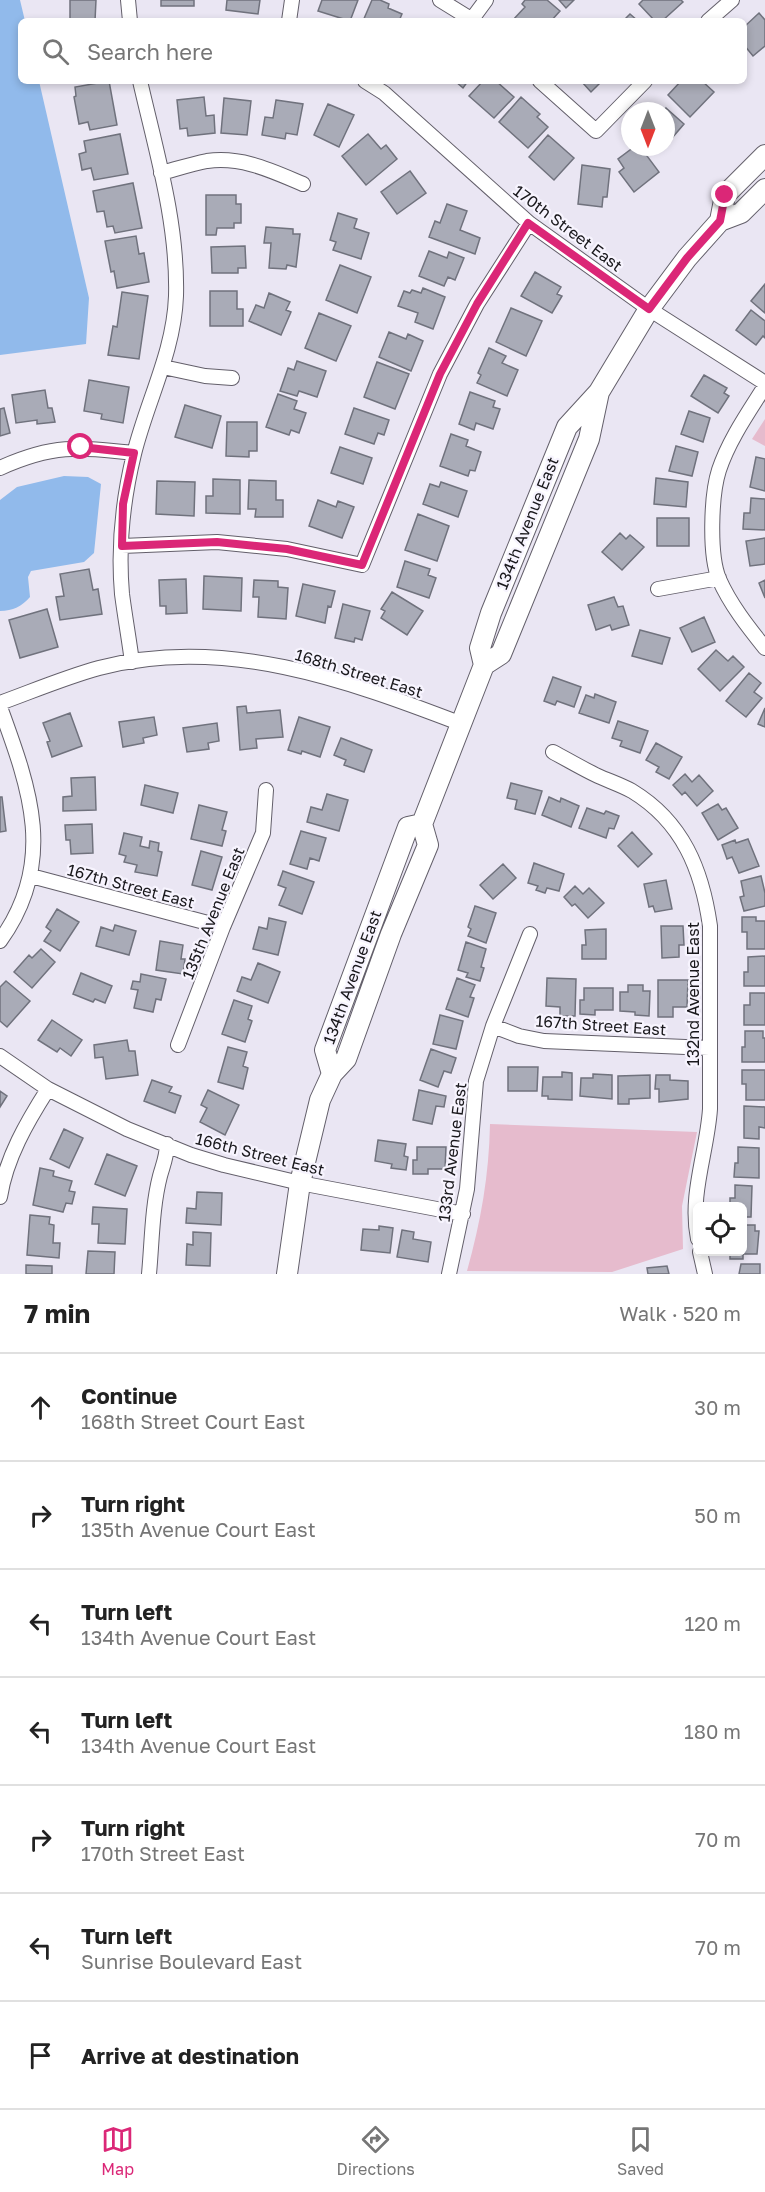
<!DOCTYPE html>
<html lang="en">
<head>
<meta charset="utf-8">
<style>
	:root { --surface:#fff; --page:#f6f6f6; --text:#222; --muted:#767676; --line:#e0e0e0; --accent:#db2777 }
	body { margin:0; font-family:"Golos Text",sans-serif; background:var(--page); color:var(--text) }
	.controls { position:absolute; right:18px; bottom:18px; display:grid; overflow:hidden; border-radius:9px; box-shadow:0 3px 9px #0003 }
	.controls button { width:54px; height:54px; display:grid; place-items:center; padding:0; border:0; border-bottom:2px solid var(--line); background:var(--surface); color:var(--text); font:30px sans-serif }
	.compass { position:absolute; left:621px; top:102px; width:54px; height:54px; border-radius:50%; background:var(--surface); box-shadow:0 3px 9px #0003; rotate:180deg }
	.stop { position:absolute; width:18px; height:18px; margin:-14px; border:4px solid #db2777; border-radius:50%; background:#fff }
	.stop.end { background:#db2777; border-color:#fff; box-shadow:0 2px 6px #0008 }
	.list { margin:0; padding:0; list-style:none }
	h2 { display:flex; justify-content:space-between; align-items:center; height:78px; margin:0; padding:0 24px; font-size:26px }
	h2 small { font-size:20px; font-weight:400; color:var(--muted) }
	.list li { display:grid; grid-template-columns:39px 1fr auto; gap:18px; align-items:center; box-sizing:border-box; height:108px; padding:0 24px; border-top:2px solid var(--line) }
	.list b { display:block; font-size:22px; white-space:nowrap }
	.list p { margin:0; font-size:20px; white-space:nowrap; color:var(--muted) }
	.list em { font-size:20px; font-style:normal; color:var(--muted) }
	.icon { flex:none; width:33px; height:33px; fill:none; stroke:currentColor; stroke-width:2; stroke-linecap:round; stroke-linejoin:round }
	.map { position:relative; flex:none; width:765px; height:1274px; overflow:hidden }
	.search { position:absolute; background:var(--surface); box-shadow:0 3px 9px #0003; left:18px; right:18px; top:18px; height:66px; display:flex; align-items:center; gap:15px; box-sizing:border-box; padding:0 21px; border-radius:9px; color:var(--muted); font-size:22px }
	.sheet { height:834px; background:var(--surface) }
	nav { display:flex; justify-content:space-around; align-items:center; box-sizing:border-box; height:84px; border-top:2px solid var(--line); background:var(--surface); font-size:16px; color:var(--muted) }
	nav a { display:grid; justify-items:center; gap:3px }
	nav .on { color:var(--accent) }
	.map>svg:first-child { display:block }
</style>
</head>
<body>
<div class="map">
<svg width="765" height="1274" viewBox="0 0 765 1274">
	<rect width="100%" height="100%" fill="#eae6f3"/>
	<path fill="#e6bbcd" d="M765,419V446L752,439Z
		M490,1124L697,1132L682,1206L683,1249L612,1272L467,1271C481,1221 489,1175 490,1124Z"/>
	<path fill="#91baeb" d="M0,0H20L25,21H21V81H39L89,298L86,344L0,355Z
		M64,476L88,477L101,484L94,553L84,562L31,571L28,577L30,597C22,606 13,611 0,611V500L17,487Z"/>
	<path fill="#a9abb7" stroke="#70727d" stroke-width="1.5" d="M70,0H96L95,21H70Z
		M161,0H194V6H161Z
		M227,0H260L258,14L226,10Z
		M322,0H358L350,21L318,11Z
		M372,0H380L389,4L388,8L402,14L399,21H363Z
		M525,0H547L560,11L551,21H512L525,7L522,4Z
		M559,0H574L566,8Z
		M643,0H681L683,2L662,21H655L639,4Z
		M759,13L765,20V46L753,56L744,45V27Z
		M630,14L638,21H623Z
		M109,81L117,125L90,130L88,122L79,124L74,97L76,96L75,87Z
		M455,81H468L463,88Z
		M483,81H496L514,97L494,118L469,96Z
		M581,81H602L591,92Z
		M681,81H702L714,92L690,117L668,95Z
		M204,97L206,116L214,115L215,133L188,136L187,128L180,129L177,100Z
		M521,97L540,114L537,117L548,127L528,148L499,122Z
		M224,98L251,101L247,135L221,133Z
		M276,100L303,104L297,135L286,133L285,139L262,135L265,117L273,118Z
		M328,104L354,115L339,147L314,135Z
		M666,108L684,124L666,145V111H664Z
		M120,134L128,174L94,180L91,168L82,170L79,154L86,152L84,141Z
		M368,134L381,149L386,145L397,159L366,185L342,156Z
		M548,135L574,158L554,180L529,157Z
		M634,147H647L652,152L647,156L659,172L634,192L619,172L624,168L618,159Z
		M582,165L610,169L607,197H603L602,207L578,204Z
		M410,171L426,193L397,214L381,192Z
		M133,183L142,228L115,233L113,226L107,227L104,211L97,212L93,191Z
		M206,195H236V204H241V223H234V228H217L216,235H206Z
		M447,204L467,211L460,230L480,238L475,254L429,237L435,221L440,223Z
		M338,213L357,219L354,228L369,233L361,259L333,250L336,242L330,240Z
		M266,227L293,229V234H300L296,267L287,265L286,269L269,268L271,243H264Z
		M136,236L139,254L144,253L149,282L117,288L114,271L111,272L105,241Z
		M245,246L246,268H238V273H212L211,247Z
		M429,251L447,258L449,252L464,258L455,280L448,277L444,286L419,276Z
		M340,265L371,277L357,313L326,300Z
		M535,272L561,287L557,294L562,296L552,313L521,296Z
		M765,284V313L751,301Z
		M423,288L445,297L433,329L415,322L418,313L398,306L404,291L410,293L412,290L421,293Z
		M210,291H237V309H243V326H210Z
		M122,292L148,296L139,359L108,355L113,326L117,327Z
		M269,293L290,302L286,310L291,312L281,335L249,321L256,305L264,308Z
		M511,308L542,321L526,356L496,342Z
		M751,310L765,321V338L763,336L756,345L736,330Z
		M319,313L351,326L336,361L305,348Z
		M389,332L406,339L408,334L423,341L411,371L379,357Z
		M489,348L506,356L502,363L518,370L507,396L477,383L481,375L478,373Z
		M297,361L326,371L317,397L299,391L297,396L280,391L288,368L294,370Z
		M377,362L409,374L395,409L364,397Z
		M704,375L727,388L724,393L729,396L718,413L691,396Z
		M89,380L129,387L123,423L101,419L102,414L84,411Z
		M45,390L48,408H52L55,422L37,424V420L16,423L12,395Z
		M470,392L495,401L493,407L500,409L493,429L476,423L474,430L459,424Z
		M278,394L297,401L294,409L306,413L299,433L291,430L289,435L266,427Z
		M185,405L221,416L212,448L175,437Z
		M4,408L10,433L0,436V409Z
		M354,408L389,420L384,435L378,433L374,444L345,434Z
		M689,411L710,418L703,442L681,434Z
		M227,422H257V451H249V457L226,456Z
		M451,434L468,440L466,446L481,452L475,471L470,470L468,476L440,466Z
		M676,446L698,452L692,476L669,471Z
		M340,447L372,458L363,484L331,473Z
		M756,457L765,459V491L750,487Z
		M656,478L688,482L686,507L654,504Z
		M213,479L240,480V514L206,513V496H213Z
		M249,480L276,481V500H283V517H255L256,509H248Z
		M157,481L195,482L194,516L156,514Z
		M441,482L467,491L458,517L423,504L430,484L439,487Z
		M751,498L765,499V530L743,529L744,513H750Z
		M318,500L336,507L338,501L354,507L342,538L309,526Z
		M418,514L449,526L437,561L405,550Z
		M657,518H689V546H657Z
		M620,533L626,539L630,535L644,547L622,570L602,552Z
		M765,538V564L750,566L746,541Z
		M405,561L430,569L428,575L436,578L429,598L397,587Z
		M89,569L93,590L98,589L102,614L60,620L56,597L64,596L60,574Z
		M204,576L242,578L241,611L203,609Z
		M186,579L187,613L166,614V606H160L159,580Z
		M254,580L278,581V587L288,588L286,619L258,617L259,597H253Z
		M765,580V598L759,583Z
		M303,584L335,591L331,607L328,606L325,623L296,616Z
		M392,592L423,611L407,635L381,618L385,611L381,609Z
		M614,597L618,607L623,606L629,625L612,630L610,625L596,630L588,605Z
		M343,604L370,611L362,640L355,638L354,642L335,638Z
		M47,609L58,647L20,658L9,620Z
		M704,617L715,642L692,652L680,628Z
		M640,630L670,638L662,664L632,656Z
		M716,650L728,661L733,656L744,667L720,691L698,669Z
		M749,673L761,683L754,692L762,698L746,717L726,701Z
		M553,677L581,687L574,707L557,701L555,705L544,701Z
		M595,694L616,702L609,723L579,713L586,695L594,698Z
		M246,706L247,713L280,710L283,737L256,739L257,748L240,750L237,707Z
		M765,708V727L758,724Z
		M70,713L82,746L52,757L47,742L50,741L43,723Z
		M154,717L157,735L143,738L144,743L123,747L119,722Z
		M299,717L330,727L320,757L302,751L301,754L288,750Z
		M618,721L648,731L640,753L620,746L622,741L612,738Z
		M217,723L219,741L208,743L209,749L187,752L183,728Z
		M341,738L372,750L364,772L344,765L346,760L334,755Z
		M656,743L682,757L669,779L656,772L659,767L646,760Z
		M685,774L692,782L699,775L713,791L697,806L685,792L682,795L673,785Z
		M95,777L96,810L63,811V797L72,796L71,778Z
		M511,783L542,791L535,814L515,809L517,800L507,798Z
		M145,785L178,793L173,813L141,805Z
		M327,794L348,800L339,831L307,822L311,807L322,810Z
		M0,797H2L6,831L0,832Z
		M549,797L560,802L561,798L579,806L571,827L542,815Z
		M718,804L722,810L726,808L738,828L718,840L702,813Z
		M199,805L227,812L222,830L226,831L222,846L191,839Z
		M587,808L604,814L606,811L619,816L614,829L609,828L606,838L579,828Z
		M92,824L93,853L71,854L70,840H66L65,825Z
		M301,831L326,838L319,861L310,858L307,869L290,864Z
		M632,832L652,854L638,867L618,846Z
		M124,833L142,837L140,846L149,848L150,841L159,843L158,851L162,852L157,876L135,872L137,865L124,862L126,856L119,854Z
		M748,839L759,866L739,873L732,857L727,859L722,845L735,840L736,843Z
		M201,851L222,857L212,890L192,885Z
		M534,863L564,874L559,891L547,888L545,893L536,890L538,886L528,883Z
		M503,864L516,878L493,899L480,885Z
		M283,871L314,882L302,914L279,905L286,888L278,885Z
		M761,876L765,893V906L744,911L740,897L744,896L741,881Z
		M666,880L672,909L655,912L653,906L649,907L644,884Z
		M575,886L583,894L589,888L604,903L588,918L575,904L572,906L564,897Z
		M475,906L496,913L486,943L468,936L471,929L468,927Z
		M57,909L79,922L60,951L44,941L51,931L46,927Z
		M742,917H756V921H765V949H747V932H742Z
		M269,918L286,922L278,955L253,949L259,927L267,929Z
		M115,925L136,931L129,955L96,946L101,927L113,931Z
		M661,926H683L684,945H679V957L662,958Z
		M606,929V959H582V945H586L585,930Z
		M160,941L183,945L181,959H185L183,974L156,970Z
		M466,942L486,949L481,967L484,968L480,981L466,977L468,973L458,970Z
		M41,949L55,962L32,988L14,972L29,955L32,958Z
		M765,956V986H744V972H748V957Z
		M258,963L280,972L268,1003L237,991L242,977L251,980Z
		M81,973L112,986L105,1003L95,999L93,1002L73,994Z
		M141,974L166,979L161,1000L156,999L153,1012L134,1008L138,990L131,989L133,981L140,982Z
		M457,978L475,985L470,997L474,998L468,1017L446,1009Z
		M547,978L576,979L575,1016H560V1007L546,1006Z
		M658,980H688L687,1007H673V1017H658Z
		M6,981L30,1001L7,1027L0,1021V987Z
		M628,985H643V991H650L649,1016L635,1015V1012L620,1011V992H628Z
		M584,988H613V1010H595V1015L580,1014V1000H584Z
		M750,993H765V1025H744V1005H750Z
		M234,1000L252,1006L248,1019L252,1021L245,1042L222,1034Z
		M440,1015L463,1021L456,1049L433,1044Z
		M52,1020L82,1040L71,1056L60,1048L57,1052L38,1040Z
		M745,1031H763V1038H765V1062H742V1047H745Z
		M127,1040L129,1051H135L138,1075L106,1079L103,1057L95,1058L94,1045Z
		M228,1047L247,1052L243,1066L248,1068L243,1089L218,1082Z
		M431,1049L456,1058L451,1073L444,1071L438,1087L420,1080Z
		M508,1067H538L537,1091H508Z
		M742,1070H765V1100H746V1084H742Z
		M562,1072L572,1073V1100L548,1099V1096H542L543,1077H562Z
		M593,1074L612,1075V1099L580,1096L581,1078H593Z
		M650,1075V1098L629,1099V1104H618V1076Z
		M656,1075H670V1080L688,1081V1099L659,1102V1089H655Z
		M152,1080L172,1087L169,1092L181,1096L175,1113L144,1101Z
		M208,1090L239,1105L225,1135L200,1122L207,1108L201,1105Z
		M419,1090L446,1096L444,1107L436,1106L432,1124L413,1120Z
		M0,1091L7,1096L0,1107Z
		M744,1106L765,1107V1128L759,1127V1139L744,1138Z
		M64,1129L83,1138L69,1168L50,1159Z
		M378,1140L406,1144L404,1156L408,1157L406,1170L391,1168L392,1164L375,1161Z
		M417,1147H446L445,1169H428V1174H413V1160H417Z
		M738,1147L759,1148V1178L734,1177L735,1163H738Z
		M107,1154L137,1166L125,1196L95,1184Z
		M40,1168L54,1171L53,1176L72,1181L69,1191L75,1192L72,1204L66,1203L63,1212L33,1205Z
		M735,1185L752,1186L751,1217H742V1206H730V1198H735Z
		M197,1192L222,1193L221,1225L186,1223L187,1208L196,1209Z
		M93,1207L127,1209L125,1244L98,1243L99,1224H92Z
		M30,1215L50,1217L49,1224L54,1225L53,1243H60L59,1258L27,1255Z
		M742,1225H755V1231H759L757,1254H743V1259H730V1252H742Z
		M379,1226L393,1228L390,1253L361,1250L363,1229L379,1230Z
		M402,1230L414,1232L413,1239L431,1242L428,1262L397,1257Z
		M193,1232L211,1233L210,1266L186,1265L187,1244L193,1245Z
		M88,1251L115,1252L114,1274H86Z
		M741,1264H760V1274H739Z
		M26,1265L52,1266V1274H26Z
		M667,1266L669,1274H648L647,1268Z"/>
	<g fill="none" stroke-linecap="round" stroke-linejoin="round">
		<g stroke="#635f6a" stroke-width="16">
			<path id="street" d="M128,0L130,21
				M440,0L474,21
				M472,19L486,0
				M289,21L292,0
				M708,21L732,0
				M365,81L384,93L529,223L649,309L765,383
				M540,81L596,131L645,81
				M161,173C176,169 192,164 207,161C242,156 272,171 303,184
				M163,367L205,376L232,378
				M765,386C748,413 729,440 719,470C711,495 709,555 719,579C730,604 748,627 765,648
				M0,468C53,444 78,447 134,453
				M122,546L217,542L287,549L362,565L440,374L477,304L529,223
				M658,589L719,578
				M132,662C129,639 125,617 122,594C118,548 123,499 134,454C147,401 174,352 176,296C178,223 156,151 140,81
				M0,703C33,691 66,677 99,668C224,635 347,680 462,724
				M0,707C30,789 57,862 0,941
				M553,752C568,760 583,769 598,776C609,781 621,785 632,791C683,822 702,870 710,926V1109C707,1153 689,1195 698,1239
				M31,876L223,927
				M493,1026L519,1036L544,1041L709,1048
				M178,1045L223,927L263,833L266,790
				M0,1056L48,1089L127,1129L191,1155L224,1165L300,1183L463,1214
				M0,1197C6,1158 27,1122 48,1089
				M700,1252L705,1274
				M149,1274C152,1242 152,1207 160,1176C163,1165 167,1156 167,1144
				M449,1274L467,1189L476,1081L493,1026L530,934"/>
		</g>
		<g stroke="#635f6a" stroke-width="22">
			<path id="secondary" d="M720,221L725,195L765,155
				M484,665L501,654L589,439L599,392
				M332,1074L325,1050L408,827L422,824
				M287,1274L300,1183L320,1100L332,1074L346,1059L391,934L428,845L422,824L484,665L480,648L491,613L567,427L599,392L649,309L687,258L720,221L741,213L765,189"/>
		</g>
		<use href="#street" stroke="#fff" stroke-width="14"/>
		<use href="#secondary" stroke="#fff" stroke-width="20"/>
	</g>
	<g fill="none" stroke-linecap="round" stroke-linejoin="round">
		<path stroke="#db2777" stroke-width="8" d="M81,447L134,453L123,504L122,546L217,542L287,549L362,565L440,374L477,304L528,223L649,309L687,258L720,221L725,195"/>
	</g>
	<g text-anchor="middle" stroke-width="4.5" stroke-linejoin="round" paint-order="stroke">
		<g font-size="16" fill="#19181c" stroke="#f7f4fe">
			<text transform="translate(568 228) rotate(37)" y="6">170th Street East</text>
			<text transform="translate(527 523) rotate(-68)" y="6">134th Avenue East</text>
			<text transform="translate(359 673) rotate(17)" y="6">168th Street East</text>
			<text transform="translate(131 886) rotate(15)" y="6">167th Street East</text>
			<text transform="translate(213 913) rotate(-68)" y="6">135th Avenue East</text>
			<text transform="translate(352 977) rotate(-70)" y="6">134th Avenue East</text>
			<text transform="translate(693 994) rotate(-90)" y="6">132nd Avenue East</text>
			<text transform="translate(601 1025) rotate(4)" y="6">167th Street East</text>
			<text transform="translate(452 1152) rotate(-83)" y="6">133rd Avenue East</text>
			<text transform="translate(260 1154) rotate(14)" y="6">166th Street East</text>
		</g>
	</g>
</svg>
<div class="controls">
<button><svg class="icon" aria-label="locate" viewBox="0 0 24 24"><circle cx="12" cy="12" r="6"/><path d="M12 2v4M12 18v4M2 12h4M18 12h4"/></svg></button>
</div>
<svg class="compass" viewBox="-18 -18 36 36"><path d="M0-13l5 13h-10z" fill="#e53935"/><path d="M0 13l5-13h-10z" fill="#767676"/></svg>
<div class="stop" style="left:81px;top:447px"></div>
<div class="stop end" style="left:725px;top:195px"></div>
<div class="search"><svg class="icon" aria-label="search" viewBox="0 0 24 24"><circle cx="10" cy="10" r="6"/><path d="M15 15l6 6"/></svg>Search here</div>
</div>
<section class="sheet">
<h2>7 min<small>Walk · 520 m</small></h2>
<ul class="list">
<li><svg class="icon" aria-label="ahead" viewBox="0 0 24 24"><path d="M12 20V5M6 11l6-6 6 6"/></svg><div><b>Continue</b><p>168th Street Court East</p></div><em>30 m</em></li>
<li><svg class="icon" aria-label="right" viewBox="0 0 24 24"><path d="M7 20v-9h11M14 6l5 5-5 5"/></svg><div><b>Turn right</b><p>135th Avenue Court East</p></div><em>50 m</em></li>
<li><svg class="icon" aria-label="left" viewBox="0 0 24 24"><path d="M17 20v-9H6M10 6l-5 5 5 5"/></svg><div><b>Turn left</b><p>134th Avenue Court East</p></div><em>120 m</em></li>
<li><svg class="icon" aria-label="left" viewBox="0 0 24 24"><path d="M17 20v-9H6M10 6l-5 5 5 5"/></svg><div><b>Turn left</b><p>134th Avenue Court East</p></div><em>180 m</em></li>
<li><svg class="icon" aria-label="right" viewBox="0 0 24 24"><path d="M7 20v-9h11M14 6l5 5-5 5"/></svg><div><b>Turn right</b><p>170th Street East</p></div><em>70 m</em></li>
<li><svg class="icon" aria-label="left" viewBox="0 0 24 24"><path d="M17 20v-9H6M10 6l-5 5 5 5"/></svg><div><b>Turn left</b><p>Sunrise Boulevard East</p></div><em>70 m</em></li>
<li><svg class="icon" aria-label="arrive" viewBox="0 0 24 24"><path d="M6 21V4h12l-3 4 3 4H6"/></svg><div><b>Arrive at destination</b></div></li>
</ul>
</section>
<nav>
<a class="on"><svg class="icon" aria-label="map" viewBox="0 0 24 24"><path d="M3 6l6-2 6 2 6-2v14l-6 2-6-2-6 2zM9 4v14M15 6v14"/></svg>Map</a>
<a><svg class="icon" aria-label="directions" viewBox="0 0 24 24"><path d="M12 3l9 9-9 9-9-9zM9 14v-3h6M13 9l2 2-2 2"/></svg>Directions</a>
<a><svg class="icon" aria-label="saved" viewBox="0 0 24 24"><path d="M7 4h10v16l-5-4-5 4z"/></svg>Saved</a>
</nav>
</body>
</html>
